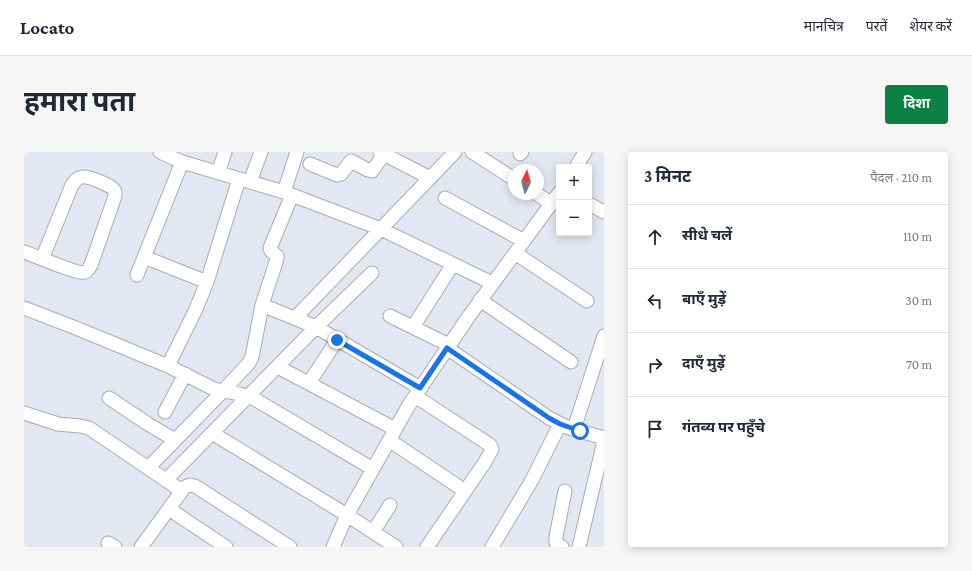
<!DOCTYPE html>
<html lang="hi">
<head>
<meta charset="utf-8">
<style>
	:root { --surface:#fff; --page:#f6f6f7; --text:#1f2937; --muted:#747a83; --line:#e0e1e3; --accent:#0b8043 }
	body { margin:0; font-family:"Crimson Pro","Noto Sans Devanagari",serif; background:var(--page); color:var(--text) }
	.controls { position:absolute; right:12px; top:12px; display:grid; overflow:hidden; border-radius:4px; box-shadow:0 2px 10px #0003 }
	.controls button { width:36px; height:36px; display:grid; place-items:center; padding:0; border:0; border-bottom:1px solid var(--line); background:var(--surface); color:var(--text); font:20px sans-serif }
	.compass { position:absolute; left:484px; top:12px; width:36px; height:36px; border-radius:50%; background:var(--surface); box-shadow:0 2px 10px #0003; rotate:5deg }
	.stop { position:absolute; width:12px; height:12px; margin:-9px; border:3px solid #1a73e8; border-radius:50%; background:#fff }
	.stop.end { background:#1a73e8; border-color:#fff; box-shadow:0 1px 4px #0008 }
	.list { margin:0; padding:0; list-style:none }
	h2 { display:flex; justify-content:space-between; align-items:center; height:52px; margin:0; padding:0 16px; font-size:17px }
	h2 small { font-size:13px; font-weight:400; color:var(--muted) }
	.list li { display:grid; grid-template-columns:26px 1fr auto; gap:12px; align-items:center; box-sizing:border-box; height:64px; padding:0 16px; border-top:1px solid var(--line) }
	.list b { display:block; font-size:15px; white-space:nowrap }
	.list em { font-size:13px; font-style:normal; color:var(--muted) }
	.icon { flex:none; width:22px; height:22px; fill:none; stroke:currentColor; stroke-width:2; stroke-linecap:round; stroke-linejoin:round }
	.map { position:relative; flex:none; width:580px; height:395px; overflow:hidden; border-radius:4px }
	header { display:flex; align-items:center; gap:24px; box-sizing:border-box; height:56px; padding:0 20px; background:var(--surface); border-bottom:1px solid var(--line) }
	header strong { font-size:19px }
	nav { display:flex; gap:22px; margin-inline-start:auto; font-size:14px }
	.intro { display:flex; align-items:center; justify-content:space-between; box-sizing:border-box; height:96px; padding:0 24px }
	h1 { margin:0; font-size:28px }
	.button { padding:10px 18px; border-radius:4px; background:var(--accent); color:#fff; font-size:14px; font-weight:700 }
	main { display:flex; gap:24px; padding:0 24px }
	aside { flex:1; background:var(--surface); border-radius:4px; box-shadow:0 2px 10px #0003 }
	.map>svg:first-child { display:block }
</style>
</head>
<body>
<header>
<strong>Locato</strong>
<nav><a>मानचित्र</a><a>परतें</a><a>शेयर करें</a></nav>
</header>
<div class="intro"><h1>हमारा पता</h1><a class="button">दिशा</a></div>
<main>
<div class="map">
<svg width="580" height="395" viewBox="0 0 580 395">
	<rect width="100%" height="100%" fill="#e2e7f1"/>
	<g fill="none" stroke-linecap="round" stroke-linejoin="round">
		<g stroke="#a8acb5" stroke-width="15">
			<path id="minor" d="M136,0L158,10L260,40L357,77L468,131
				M356,0L406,26
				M448,0L490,27
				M496,2L498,0
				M286,12L313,23L317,22L327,9L344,18L348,19L360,2
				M552,15L561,0
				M194,21L201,0
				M226,30L237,0
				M260,40L273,0
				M513,42L528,52
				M421,46L500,89
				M565,52L580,60
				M0,100C10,103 54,123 61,120C64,119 65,116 67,113L90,47C91,44 92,40 90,38C87,33 64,24 58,25C53,26 51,29 48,33L18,107
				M491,101L563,149
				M120,105L183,130
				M113,123L158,10
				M456,148L547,210
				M238,153L292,175L396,236
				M0,156L52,176L144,214L190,237L225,244L232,248L349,317
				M366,164L425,193
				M271,166L431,0
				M389,175L429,112
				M423,196L525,266L545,276L580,286
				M144,214L172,157L183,130L215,27
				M254,215L371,277
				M285,231L313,188
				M391,244L466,293L468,297L461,310L403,395
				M85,246L124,272L151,288
				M141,260L161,222
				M0,261L34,272L56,274L65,276L152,335L156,337L166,333L171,334L266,395
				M550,277L580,184
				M188,281L323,363L372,395
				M365,288L441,339
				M124,316L199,239L225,211L228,205L238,153L253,107V104L247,99L246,96L268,43
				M142,328L292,175L348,121
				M145,357L202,395
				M349,380L366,353
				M84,391L91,395
				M117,395L160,336
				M309,395L323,363L385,253L445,164L535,41
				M468,395L508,328L536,272
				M538,395L532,391V385L541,339
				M555,395L580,289"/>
		</g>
		<use href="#minor" stroke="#fff" stroke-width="13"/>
	</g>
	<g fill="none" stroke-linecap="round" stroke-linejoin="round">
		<path stroke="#1a73e8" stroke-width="5" d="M313,188L396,236L423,196L525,266L536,272L556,279"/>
	</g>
</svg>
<div class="controls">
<button>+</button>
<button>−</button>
</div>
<svg class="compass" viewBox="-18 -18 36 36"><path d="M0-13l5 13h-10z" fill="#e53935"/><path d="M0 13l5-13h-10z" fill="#747a83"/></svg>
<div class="stop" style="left:556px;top:279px"></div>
<div class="stop end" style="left:313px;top:188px"></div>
</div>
<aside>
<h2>3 मिनट<small>पैदल · 210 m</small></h2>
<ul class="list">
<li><svg class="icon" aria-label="ahead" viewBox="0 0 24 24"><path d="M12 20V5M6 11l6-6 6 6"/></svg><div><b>सीधे चलें</b></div><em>110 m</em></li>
<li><svg class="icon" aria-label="left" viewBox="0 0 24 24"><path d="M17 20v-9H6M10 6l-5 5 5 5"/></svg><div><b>बाएँ मुड़ें</b></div><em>30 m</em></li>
<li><svg class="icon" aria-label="right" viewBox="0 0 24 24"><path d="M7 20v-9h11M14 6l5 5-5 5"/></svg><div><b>दाएँ मुड़ें</b></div><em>70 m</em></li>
<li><svg class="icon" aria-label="arrive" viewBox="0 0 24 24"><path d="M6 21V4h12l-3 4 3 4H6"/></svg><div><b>गंतव्य पर पहुँचे</b></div></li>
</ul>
</aside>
</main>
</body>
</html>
